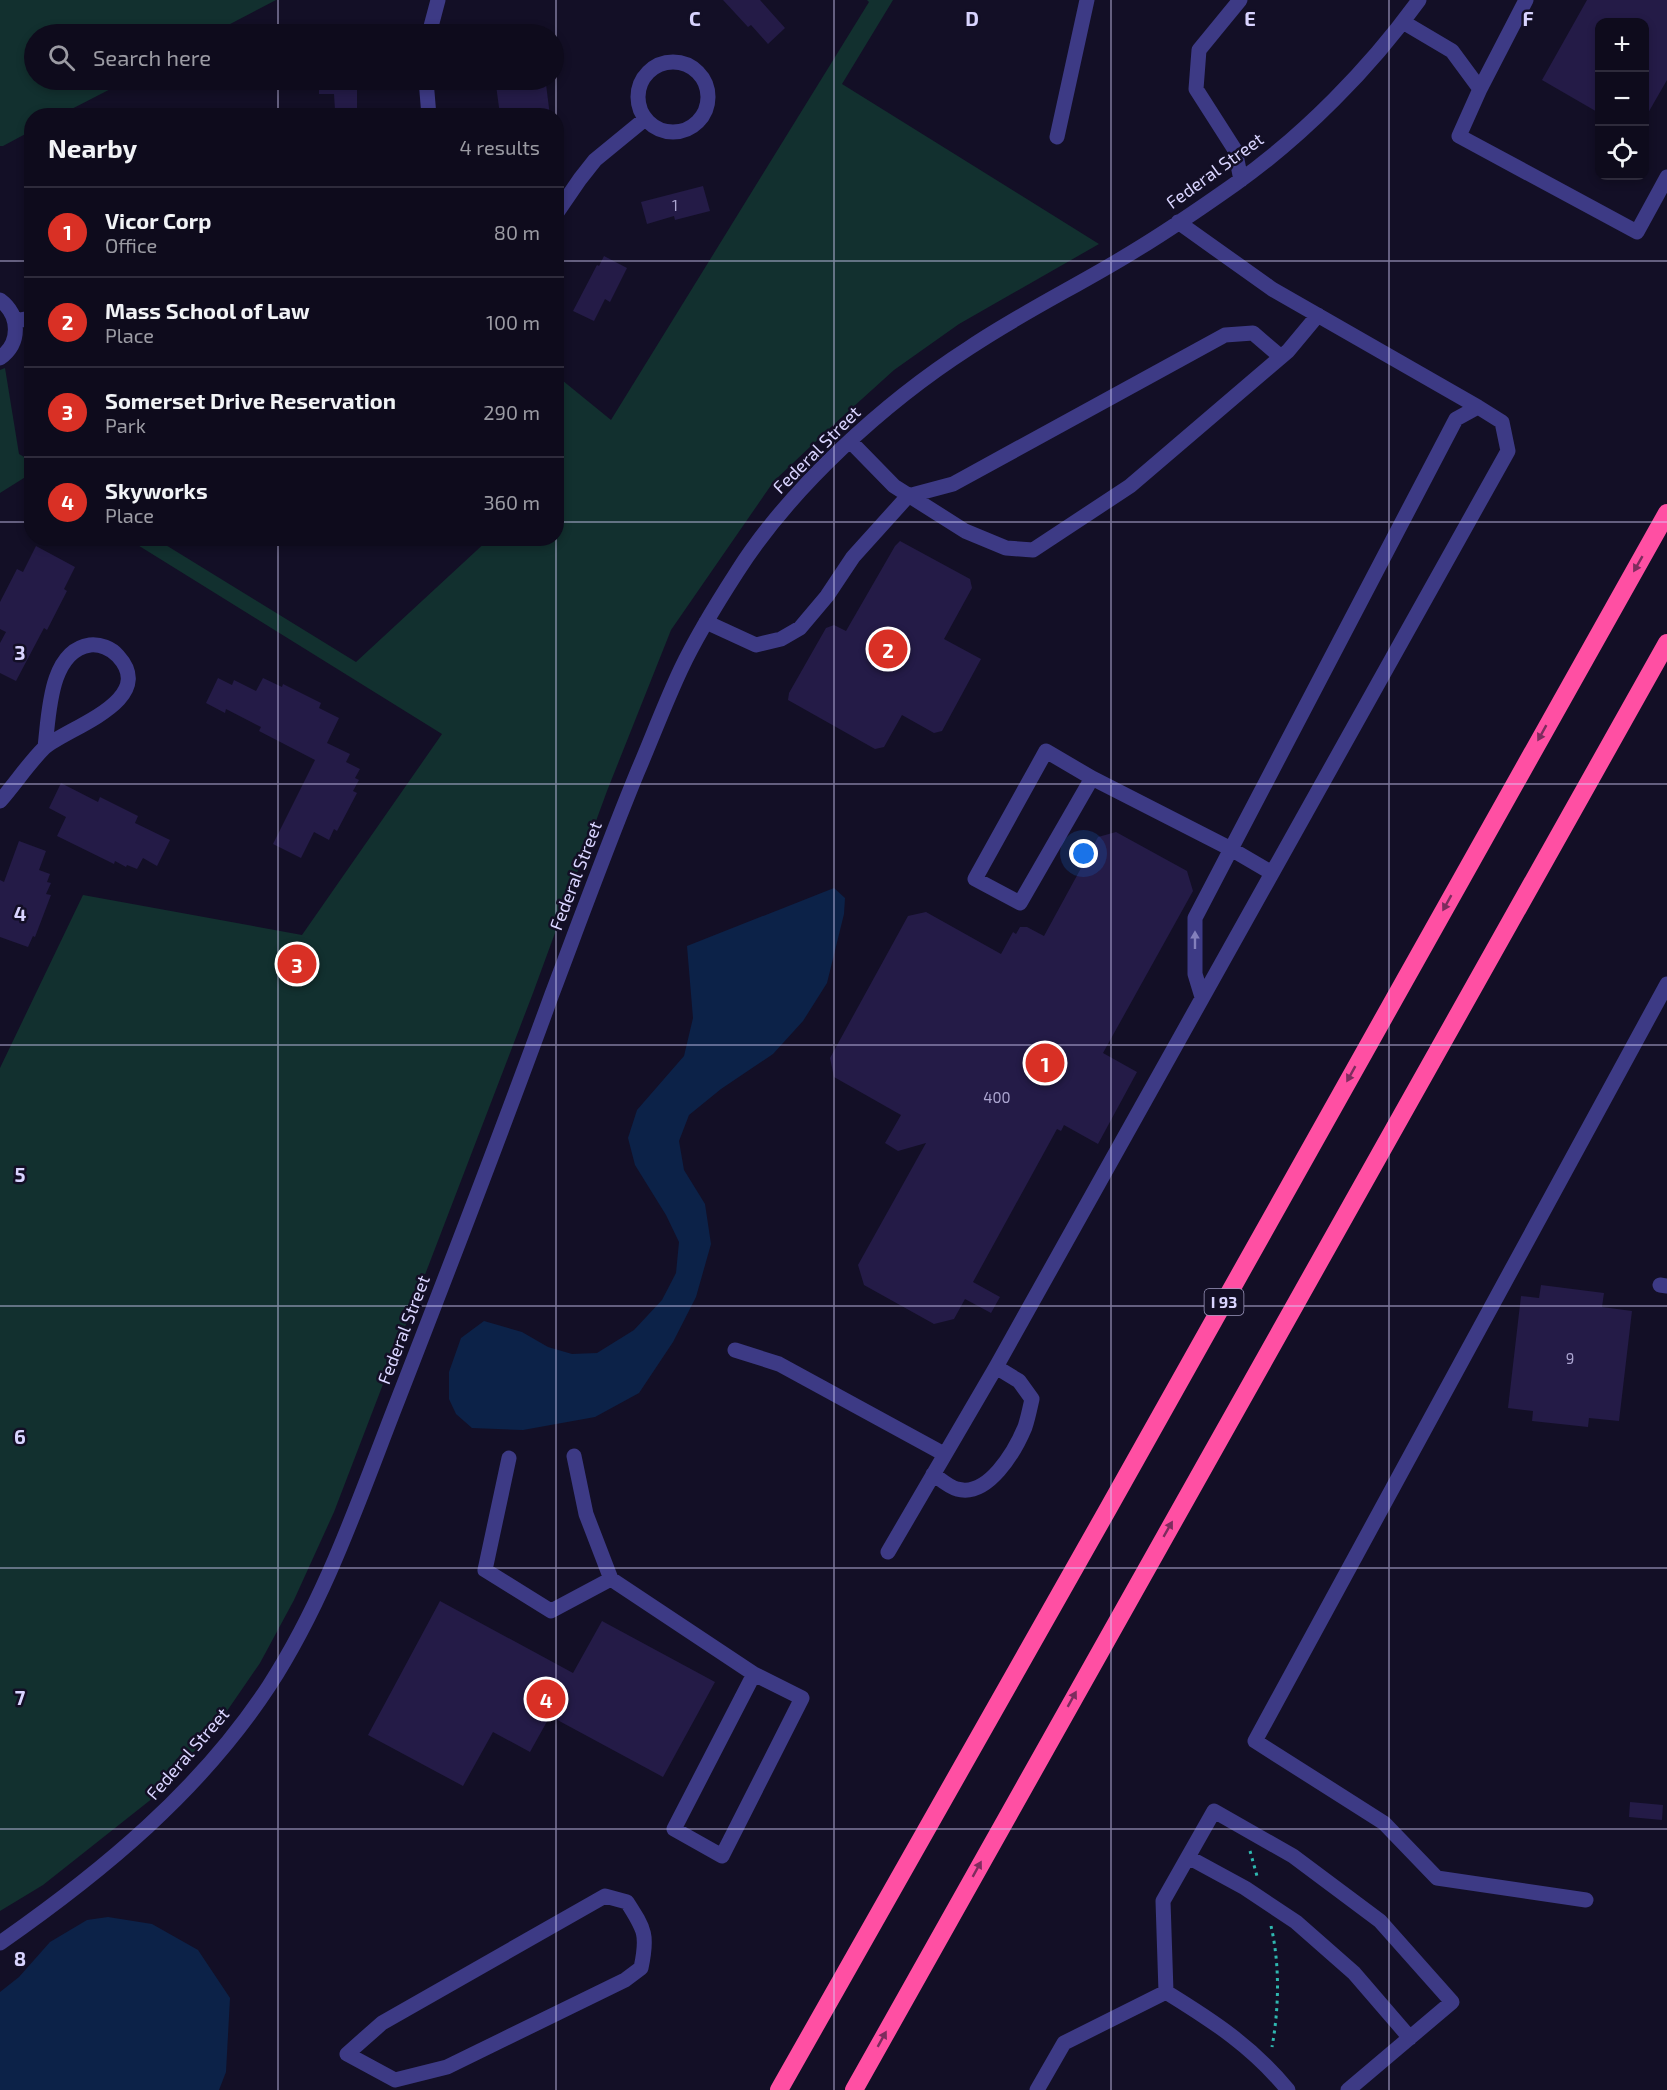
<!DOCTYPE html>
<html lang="en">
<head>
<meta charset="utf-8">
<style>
	:root { --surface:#0e0b1c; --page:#171425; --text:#f1f3f6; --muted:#9b9ba3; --line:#2e2b3b; --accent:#d93025 }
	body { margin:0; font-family:"Exo 2",sans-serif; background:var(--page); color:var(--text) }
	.controls { position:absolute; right:18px; top:18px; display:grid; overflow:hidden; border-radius:12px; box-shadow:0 3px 9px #0003 }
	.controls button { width:54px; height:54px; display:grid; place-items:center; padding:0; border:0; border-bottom:2px solid var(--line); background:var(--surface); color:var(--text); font:30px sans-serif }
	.you { position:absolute; left:1084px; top:854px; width:21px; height:21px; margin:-15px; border:4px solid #fff; border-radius:50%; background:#1a73e8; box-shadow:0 0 0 9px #1a73e833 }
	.badge { display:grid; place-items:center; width:39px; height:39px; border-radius:50%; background:var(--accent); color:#fff; font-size:20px; font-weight:700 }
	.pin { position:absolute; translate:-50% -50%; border:3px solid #fff; box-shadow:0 2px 6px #0006 }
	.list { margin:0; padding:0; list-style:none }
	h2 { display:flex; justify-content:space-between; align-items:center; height:78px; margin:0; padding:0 24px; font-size:26px }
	h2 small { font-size:20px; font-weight:400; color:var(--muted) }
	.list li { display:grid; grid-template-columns:39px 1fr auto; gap:18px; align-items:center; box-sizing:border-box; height:90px; padding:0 24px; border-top:2px solid var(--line) }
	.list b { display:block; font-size:22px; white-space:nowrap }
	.list p { margin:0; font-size:20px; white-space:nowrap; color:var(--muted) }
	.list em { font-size:20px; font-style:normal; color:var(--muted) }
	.icon { flex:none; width:33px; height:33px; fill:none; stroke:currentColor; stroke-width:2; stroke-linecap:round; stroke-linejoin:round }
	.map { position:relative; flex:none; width:1667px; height:2090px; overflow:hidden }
	.search { position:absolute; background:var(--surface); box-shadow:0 3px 9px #0003; left:24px; top:24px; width:540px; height:66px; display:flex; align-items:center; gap:15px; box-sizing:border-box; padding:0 21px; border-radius:33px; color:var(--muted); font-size:22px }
	.panel { position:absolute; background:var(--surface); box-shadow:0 3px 9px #0003; left:24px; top:108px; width:540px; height:438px; border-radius:24px }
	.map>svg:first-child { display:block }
</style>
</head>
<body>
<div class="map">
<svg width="1667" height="2090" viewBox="0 0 1667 2090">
	<rect width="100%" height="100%" fill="#130f26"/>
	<path fill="#12302f" d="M0,0H276L211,34H34V80H128L60,115L32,116L31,131L3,146H0Z
		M867,0H893L842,84L1099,244L959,324L894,370L831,427L774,481L671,630L607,791L533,993L334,1512L294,1600L260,1663L227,1711L163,1790L43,1885L0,1911V1068L83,895L302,935L442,734L128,539H156L356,662L489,539L556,538L557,376L611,420L869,2Z
		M5,368L19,454L31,461L32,478L27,476L0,493V370Z"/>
	<path fill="#0c2248" d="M834,888L845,898L844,914L827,983L803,1021L773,1054L721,1089L689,1115L679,1141L684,1170L705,1204L711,1244L696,1297L673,1342L639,1393L595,1417L523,1430L472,1428L456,1414L449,1399V1372L461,1338L484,1321L522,1332L548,1347L572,1354L597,1353L634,1330L662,1300L676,1273L679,1242L666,1215L635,1165L628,1138L637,1110L684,1056L693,1018L687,946Z
		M108,1917L152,1924L198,1950L230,1998L226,2072L219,2090H0V1992L19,1977L50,1942L87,1920Z"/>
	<path fill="#241b47" d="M723,0H760L785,28L768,44L751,25L748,27Z
		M1587,0H1667V80L1644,120V22H1599V113L1542,80Z
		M319,80H357V110H335L334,94H319Z
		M502,80H538L539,84H546L550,116H520L519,112L500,115L496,85L503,84Z
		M703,186L710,211L675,220L674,216L647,224L641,202Z
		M604,256L627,268L610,302L605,299L594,321L573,311L597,265L599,266Z
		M900,541L970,579L972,588L944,639L981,659L942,731L934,733L902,715L884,747L875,749L788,700L789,693L826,628L834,625L846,631L895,546Z
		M36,546L75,567L64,589L67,591L47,630L44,628L16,681L0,673V643L6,632L0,629V602L17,569L23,572Z
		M218,678L232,685L234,680L256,691L263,678L282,687L283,684L321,703L319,708L339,718L327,743L350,754L346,762L360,769L355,778L359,780L353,791L357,793L337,831L334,829L329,840L314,832L301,858L273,844L315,760L259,731L261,727L226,709L225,713L206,703Z
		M61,783L98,802L100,797L138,816L135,823L170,840L157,866L143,858L137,869L127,865L126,867L115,861L114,864L57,836L66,817L49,808Z
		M1116,832L1187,871L1193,891L1103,1053L1137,1072L1098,1144L1064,1125L1061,1131L1057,1129L973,1282L1000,1297L991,1313L965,1299L954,1319L934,1324L864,1285L858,1265L926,1143L898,1151L885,1143L901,1115L834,1077L830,1058L908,916L926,912L1001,954L1013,932L1016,934L1020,927H1027L1044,936L1098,837Z
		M19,841L46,851L39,870L50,874L47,882L51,883L46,894L51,895L35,937L33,936L28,947L0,937V880L4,882Z
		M1541,1285L1604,1293L1602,1307L1632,1311L1619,1421L1589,1418L1588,1427L1532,1421L1533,1411L1508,1408L1521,1296L1539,1298Z
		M440,1601L573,1673L602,1621L715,1682L663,1777L550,1716L530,1752L493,1732L463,1786L368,1735Z
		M1630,1802L1663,1805L1662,1820L1629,1817Z"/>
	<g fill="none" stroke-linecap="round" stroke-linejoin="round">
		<path stroke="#2fb8b0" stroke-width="3" stroke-dasharray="3 4.5" stroke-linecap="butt" d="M1250,1851L1257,1876
			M1271,1926C1280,1965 1279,2008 1272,2047"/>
		<path stroke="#3d3a85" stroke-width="15" d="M1240,0L1199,50L1196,89L1235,150L1241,180
			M1526,0L1480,89L1459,136L1637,232L1667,177
			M1403,22L1452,51L1480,89
			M429,34L438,0
			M638 97a35 35 0 1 1 70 0a35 35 0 1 1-70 0Z
			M426,80L429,116
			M1057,137L1087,0
			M556,214L580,179L595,160L645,119
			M1178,222L1272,289L1478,407
			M0,300C20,315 21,343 0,358
			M15,321L32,318
			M851,442L894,486L965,531L1006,548L1033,550L1130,486L1288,351L1318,315
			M706,622L756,645L781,639L800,628L827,596L853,557L908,496L953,484L1225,335L1253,333L1281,357
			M0,801C15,784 28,764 44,748C66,728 159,701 118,656C111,648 100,644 90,645C49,651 49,716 45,747
			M1202,997L1195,974V918L1231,849L1272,873
			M1660,1285L1667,1286
			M735,1350L779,1364L944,1454
			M574,1456L586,1514L611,1579L754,1674L674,1829L722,1856L802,1698L754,1674
			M509,1458L485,1570L551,1611L611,1579
			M933,1474C940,1479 949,1487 957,1489C988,1498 1015,1451 1025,1427C1028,1418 1030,1408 1032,1399L1019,1381L996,1367
			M888,1552L996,1367L1508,451L1502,422L1478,407L1456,419L1231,849L1092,778L1020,903L975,879L1046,751L1092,778
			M1188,1857L1245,1888L1296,1922L1354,1973L1410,2038
			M605,1896L627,1902C645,1930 648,1935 641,1968L625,1980L447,2067L395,2080L347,2054L382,2023Z
			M1586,1900L1437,1878L1384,1823L1255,1741L1667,984
			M0,1943C103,1871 200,1791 269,1686C326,1598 359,1499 397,1402C450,1266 502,1131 552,994C580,920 607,846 637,773C652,738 665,703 681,669C697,635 717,603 737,572C791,487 885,402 969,348C1021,313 1077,286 1131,253C1166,232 1201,208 1235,184C1303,136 1370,68 1419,0
			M1166,1992L1163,1901L1214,1811L1293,1856L1380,1921L1452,2002L1348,2090
			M1166,1992C1213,2021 1253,2047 1288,2090
			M1037,2090L1064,2043L1166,1992"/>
		<path stroke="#ff4fa3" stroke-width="18" d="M779,2090L1108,1509L1667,513
			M854,2090L1667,643"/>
	</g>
	<defs><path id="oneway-solid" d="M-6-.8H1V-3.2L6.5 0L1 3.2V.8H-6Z" transform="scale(1.5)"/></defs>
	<g fill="#7d2c5e">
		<use href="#oneway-solid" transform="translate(1638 564) rotate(120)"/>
		<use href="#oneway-solid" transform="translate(1542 733) rotate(119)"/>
		<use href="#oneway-solid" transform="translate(1447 903) rotate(119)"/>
		<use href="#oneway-solid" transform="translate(1351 1074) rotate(119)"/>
		<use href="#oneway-solid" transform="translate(1168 1529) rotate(-60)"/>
		<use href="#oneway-solid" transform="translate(1072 1699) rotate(-61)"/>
		<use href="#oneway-solid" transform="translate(977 1869) rotate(-61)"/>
		<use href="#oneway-solid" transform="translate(882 2039) rotate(-61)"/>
	</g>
	<use fill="#837fbc" href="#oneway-solid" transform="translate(1195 940) rotate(-90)"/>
	<path fill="none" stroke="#d9d4ff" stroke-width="1.5" stroke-opacity="0.55" d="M278,0V34M556,0V116M834,0V2090M1111,0V2090M1389,0V2090M278,80V116M0,261H32M556,261H1667M0,522H32M556,522H1667M278,538V2090M556,538V2090M0,784H1667M0,1045H1667M0,1306H1667M0,1568H1667M0,1829H1667"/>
	<g text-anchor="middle" stroke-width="5" stroke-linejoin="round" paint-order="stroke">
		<g font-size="15" fill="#aca6d1">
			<text x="675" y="211">1</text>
			<text x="997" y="1103">400</text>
			<text x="1570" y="1364">9</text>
		</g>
		<rect fill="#130f26" stroke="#9e99be" stroke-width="1.5" x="1204.5" y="1289" width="39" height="26" rx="4.5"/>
		<g font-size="16" font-weight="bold" fill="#d9d4ff">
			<text x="1224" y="1308">I 93</text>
		</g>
		<g font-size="18" fill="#d9d4ff" stroke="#130f26">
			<text transform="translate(1215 171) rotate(-36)" y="6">Federal Street</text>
			<text transform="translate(817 450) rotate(-45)" y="6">Federal Street</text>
			<text transform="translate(576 876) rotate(-69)" y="6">Federal Street</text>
			<text transform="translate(404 1330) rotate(-69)" y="6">Federal Street</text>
			<text transform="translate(188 1754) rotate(-49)" y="6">Federal Street</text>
		</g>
	</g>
	<g font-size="20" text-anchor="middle" font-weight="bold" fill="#d9d4ff" stroke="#130f26" stroke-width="5" stroke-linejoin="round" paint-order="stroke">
		<text x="695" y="26">C</text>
		<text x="972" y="26">D</text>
		<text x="1250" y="26">E</text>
		<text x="1528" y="26">F</text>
		<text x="20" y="660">3</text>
		<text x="20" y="921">4</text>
		<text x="20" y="1182">5</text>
		<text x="20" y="1444">6</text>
		<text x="20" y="1705">7</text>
		<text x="20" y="1966">8</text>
	</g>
</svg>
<div class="controls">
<button>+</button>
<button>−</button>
<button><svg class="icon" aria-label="locate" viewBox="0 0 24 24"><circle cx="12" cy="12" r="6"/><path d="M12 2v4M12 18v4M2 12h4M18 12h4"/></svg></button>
</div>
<div class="you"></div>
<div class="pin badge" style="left:1045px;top:1063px">1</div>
<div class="pin badge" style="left:888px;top:649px">2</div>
<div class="pin badge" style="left:297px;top:964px">3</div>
<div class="pin badge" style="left:546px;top:1699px">4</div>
<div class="search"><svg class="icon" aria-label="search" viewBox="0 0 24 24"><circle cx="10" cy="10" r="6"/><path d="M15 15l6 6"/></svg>Search here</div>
<section class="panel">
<h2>Nearby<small>4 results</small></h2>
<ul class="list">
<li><span class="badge">1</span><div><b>Vicor Corp</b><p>Office</p></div><em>80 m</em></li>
<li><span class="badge">2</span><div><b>Mass School of Law</b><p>Place</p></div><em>100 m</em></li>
<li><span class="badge">3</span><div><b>Somerset Drive Reservation</b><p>Park</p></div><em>290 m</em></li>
<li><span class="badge">4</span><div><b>Skyworks</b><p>Place</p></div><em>360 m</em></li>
</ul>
</section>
</div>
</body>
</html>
